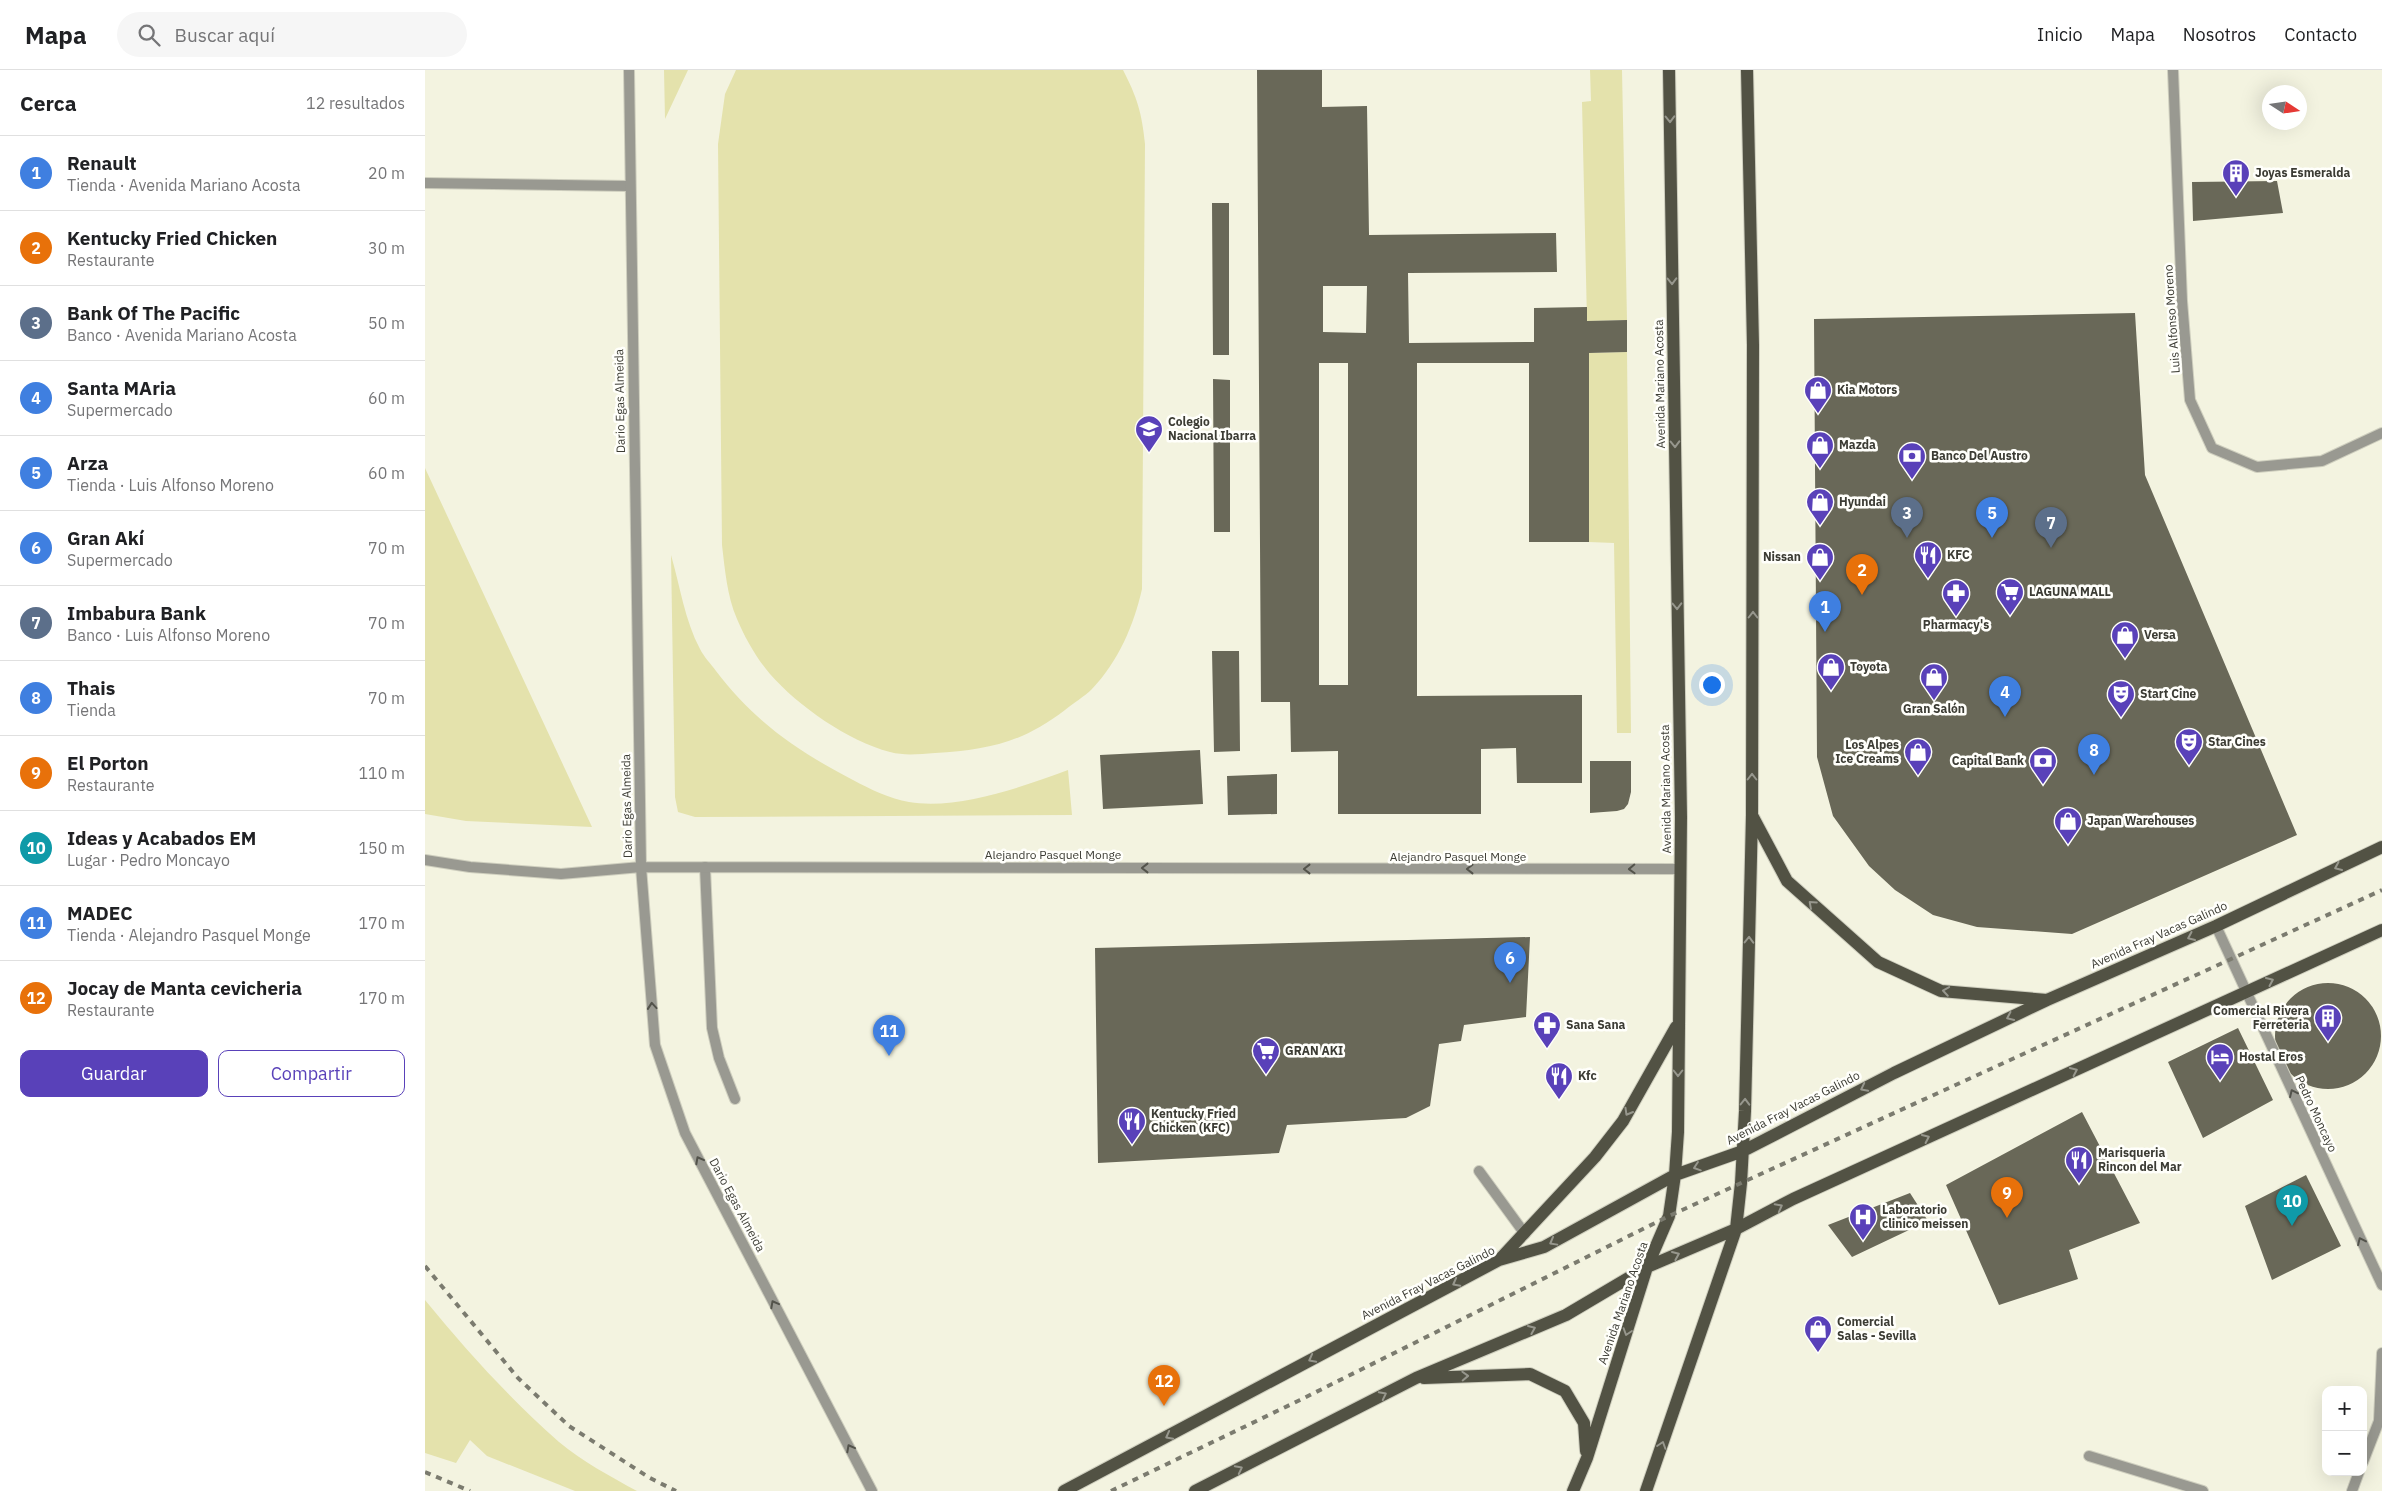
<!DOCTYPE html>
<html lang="es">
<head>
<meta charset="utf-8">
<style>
	:root { --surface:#fff; --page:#f6f6f6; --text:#202124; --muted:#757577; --line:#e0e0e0; --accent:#5941b9 }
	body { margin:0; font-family:"IBM Plex Sans",sans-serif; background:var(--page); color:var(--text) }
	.controls { position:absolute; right:15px; bottom:15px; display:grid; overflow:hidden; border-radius:10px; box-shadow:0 5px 20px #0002 }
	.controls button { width:45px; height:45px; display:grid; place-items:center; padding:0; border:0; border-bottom:1px solid var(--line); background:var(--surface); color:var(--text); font:25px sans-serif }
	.compass { position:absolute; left:1837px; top:15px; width:45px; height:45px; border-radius:50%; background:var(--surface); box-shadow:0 5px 20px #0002; rotate:102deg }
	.you { position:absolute; left:1286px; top:614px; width:18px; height:18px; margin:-12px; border:4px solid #fff; border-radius:50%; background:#1a73e8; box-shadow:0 0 0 8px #1a73e833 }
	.badge { display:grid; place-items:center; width:32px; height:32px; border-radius:50%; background:var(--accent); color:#fff; font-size:16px; font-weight:700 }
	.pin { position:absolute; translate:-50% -41px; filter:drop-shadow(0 1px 2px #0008) }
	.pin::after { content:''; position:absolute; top:26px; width:18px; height:15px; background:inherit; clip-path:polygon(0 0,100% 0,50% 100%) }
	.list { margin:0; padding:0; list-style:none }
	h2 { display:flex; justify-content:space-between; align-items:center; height:65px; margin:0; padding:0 20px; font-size:21px }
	h2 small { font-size:16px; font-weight:400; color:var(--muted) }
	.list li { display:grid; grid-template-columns:32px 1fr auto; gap:15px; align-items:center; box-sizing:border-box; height:75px; padding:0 20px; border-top:1px solid var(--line) }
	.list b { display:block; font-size:19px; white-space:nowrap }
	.list p { margin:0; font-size:16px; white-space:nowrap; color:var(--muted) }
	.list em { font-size:16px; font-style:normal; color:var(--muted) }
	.actions { display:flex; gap:10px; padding:15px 20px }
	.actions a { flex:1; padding:11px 0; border:1px solid var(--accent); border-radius:10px; text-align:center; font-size:18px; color:var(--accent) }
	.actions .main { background:var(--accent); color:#fff }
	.icon { flex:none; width:28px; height:28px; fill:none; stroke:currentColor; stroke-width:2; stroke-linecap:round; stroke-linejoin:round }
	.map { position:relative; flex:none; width:1957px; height:1421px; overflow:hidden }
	header { display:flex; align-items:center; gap:30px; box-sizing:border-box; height:70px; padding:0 25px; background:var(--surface); border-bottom:1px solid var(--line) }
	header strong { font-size:24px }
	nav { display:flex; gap:28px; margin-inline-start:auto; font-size:18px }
	.search { width:350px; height:45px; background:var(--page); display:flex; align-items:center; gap:12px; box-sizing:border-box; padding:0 18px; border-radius:28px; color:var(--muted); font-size:19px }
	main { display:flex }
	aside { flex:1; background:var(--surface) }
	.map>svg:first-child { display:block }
</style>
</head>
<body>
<header>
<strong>Mapa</strong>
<div class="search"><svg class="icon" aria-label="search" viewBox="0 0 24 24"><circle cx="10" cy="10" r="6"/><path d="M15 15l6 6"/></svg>Buscar aquí</div>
<nav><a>Inicio</a><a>Mapa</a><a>Nosotros</a><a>Contacto</a></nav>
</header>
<main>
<aside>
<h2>Cerca<small>12 resultados</small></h2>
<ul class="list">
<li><span class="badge" style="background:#3f7fe0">1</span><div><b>Renault</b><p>Tienda · Avenida Mariano Acosta</p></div><em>20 m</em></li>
<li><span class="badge" style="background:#e8710a">2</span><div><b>Kentucky Fried Chicken</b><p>Restaurante</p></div><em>30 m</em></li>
<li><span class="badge" style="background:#5c6f8a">3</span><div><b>Bank Of The Pacific</b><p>Banco · Avenida Mariano Acosta</p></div><em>50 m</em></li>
<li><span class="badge" style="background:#3f7fe0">4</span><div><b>Santa MAria</b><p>Supermercado</p></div><em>60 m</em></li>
<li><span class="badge" style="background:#3f7fe0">5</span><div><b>Arza</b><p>Tienda · Luis Alfonso Moreno</p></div><em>60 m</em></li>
<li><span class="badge" style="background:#3f7fe0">6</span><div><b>Gran Akí</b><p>Supermercado</p></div><em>70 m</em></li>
<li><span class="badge" style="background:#5c6f8a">7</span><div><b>Imbabura Bank</b><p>Banco · Luis Alfonso Moreno</p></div><em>70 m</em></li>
<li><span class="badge" style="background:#3f7fe0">8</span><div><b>Thais</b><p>Tienda</p></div><em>70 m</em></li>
<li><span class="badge" style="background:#e8710a">9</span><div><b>El Porton</b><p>Restaurante</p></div><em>110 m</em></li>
<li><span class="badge" style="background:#0f9aa8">10</span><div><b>Ideas y Acabados EM</b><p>Lugar · Pedro Moncayo</p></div><em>150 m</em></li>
<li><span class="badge" style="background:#3f7fe0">11</span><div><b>MADEC</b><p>Tienda · Alejandro Pasquel Monge</p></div><em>170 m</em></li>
<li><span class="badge" style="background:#e8710a">12</span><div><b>Jocay de Manta cevicheria</b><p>Restaurante</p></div><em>170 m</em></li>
</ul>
<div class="actions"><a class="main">Guardar</a><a>Compartir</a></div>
</aside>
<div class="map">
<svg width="1957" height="1421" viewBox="0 0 1957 1421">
	<rect width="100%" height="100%" fill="#f3f3e0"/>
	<path fill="#e4e2ac" d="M239,0H263L240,49Z
		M311,0H698C712,27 717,43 720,74L717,519C709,555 693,592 667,619C659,627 648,633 640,640C597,673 562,680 510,683C494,684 480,686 465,682C423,671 373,636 345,604C332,589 320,568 312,549C302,526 300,500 297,475L293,74L300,24Z
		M1165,0H1197L1202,250L1162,251L1157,32L1166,31Z
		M1202,282L1206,663H1192L1189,473L1164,472V283Z
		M0,398L167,757L41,751L0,744Z
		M246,485C255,516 260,551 275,579C279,587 286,594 291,601C329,651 372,681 428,710C445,719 465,729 484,732C533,740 597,717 643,700L647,745L270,747L253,742L250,727Z
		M0,1230C41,1280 85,1329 134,1372C157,1391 186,1407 212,1421H150L62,1386L45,1370L31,1393L0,1383Z"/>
	<path fill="#696858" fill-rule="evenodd" d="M832,0H897V37L942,36L944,165L1131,163L1132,202L983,203L984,273L1109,272V238L1162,237V251L1202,250V282L1164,283V472H1104V293H992V626L1157,625V713H1092L1091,678L1056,679V744H913V681L866,682L865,632H836ZM898,216H942L941,263L898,262ZM894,293H923V615H894Z
		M1852,111L1858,143L1768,151L1767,112Z
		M787,133H804V285H788Z
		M1710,243L1720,405L1872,765L1647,864L1552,857L1508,845L1470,820L1444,796L1408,746L1392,687L1389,249Z
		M788,309L805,310V462H789Z
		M787,581H814L815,681L789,682Z
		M775,680L778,734L678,739L675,685Z
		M1165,691H1206V722L1203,734L1199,739L1192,741L1165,743Z
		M852,704V744L803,745L802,706Z
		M1105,867L1101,947L1039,955L1036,971L1014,974L1005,1036L981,1048L862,1055L854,1083L673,1093L670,878Z
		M1850 966a53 53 0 1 1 106 0a53 53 0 1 1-106 0Z
		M1813,958L1848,1030L1778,1068L1743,992Z
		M1657,1042L1715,1153L1644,1180L1653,1209L1574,1235L1521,1115Z
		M1881,1105L1916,1176L1847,1210L1820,1136Z
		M1485,1123L1503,1151L1427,1187L1403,1155Z"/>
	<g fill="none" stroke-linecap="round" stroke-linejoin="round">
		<g stroke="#cecebe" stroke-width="12">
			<path id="service" d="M0,113L204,116
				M280,797L287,958L294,988L310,1029
				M1054,1101L1100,1164
				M1664,1386L1778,1421"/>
		</g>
		<g stroke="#cecebe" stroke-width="12">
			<path id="minor" d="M204,0L216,797L230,975L260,1063L447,1421
				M1748,0L1757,231L1765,330L1787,378L1832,397L1897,391L1957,363
				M0,790L45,797L136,804L216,797L1256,799
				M1791,856L1957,1215
				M1938,1392L1954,1351L1957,1283
				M1927,1421L1934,1402"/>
		</g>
		<g stroke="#cecebe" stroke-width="14">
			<path id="primary" d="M1328,747L1362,811L1453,892L1516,921L1622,930
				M1076,1188L1170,1087L1198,1051L1251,957
				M999,1308L1105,1304L1140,1321L1159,1353L1161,1381
				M639,1421L1074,1190L1119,1177L1250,1105L1318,1081L1469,1003L1622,930L1791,856L1957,777
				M770,1421L991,1308L1141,1245L1222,1197L1311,1159L1368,1129L1957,860
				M1148,1421L1162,1388L1222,1197L1244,1146L1250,1105L1253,1062L1256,747L1244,0
				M1221,1421L1311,1159L1316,1113L1320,1041L1327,745L1328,275L1322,0"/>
		</g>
		<use href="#service" stroke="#999991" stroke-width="10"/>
		<use href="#minor" stroke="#999991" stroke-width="10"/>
		<use href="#primary" stroke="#525244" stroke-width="12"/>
		<path stroke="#7b7b6f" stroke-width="4" stroke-dasharray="6 6" stroke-linecap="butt" d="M0,1196L93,1308L144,1356L225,1408L251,1421
			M0,1402L45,1421
			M686,1421L875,1330L1244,1146L1957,820"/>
	</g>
	<defs><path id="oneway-chevron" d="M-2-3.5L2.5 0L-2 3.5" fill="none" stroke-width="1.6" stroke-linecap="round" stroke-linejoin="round" transform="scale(1.25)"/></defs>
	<g stroke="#97978d">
		<use href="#oneway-chevron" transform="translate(1245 49) rotate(89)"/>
		<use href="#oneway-chevron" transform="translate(1247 211) rotate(89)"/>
		<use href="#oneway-chevron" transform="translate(1250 374) rotate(89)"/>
		<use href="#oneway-chevron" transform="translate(1252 536) rotate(89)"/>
		<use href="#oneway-chevron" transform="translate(1328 545) rotate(-90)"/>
		<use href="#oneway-chevron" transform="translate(1327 707) rotate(-90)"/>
		<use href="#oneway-chevron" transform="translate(1913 797) rotate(156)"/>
		<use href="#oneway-chevron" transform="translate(1387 834) rotate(-138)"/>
		<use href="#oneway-chevron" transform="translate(1766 867) rotate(156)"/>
		<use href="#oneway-chevron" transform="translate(1324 870) rotate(-89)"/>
		<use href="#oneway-chevron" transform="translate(1845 911) rotate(-24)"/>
		<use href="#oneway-chevron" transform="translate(1521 921) rotate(-171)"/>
		<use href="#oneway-chevron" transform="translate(1585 947) rotate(155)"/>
		<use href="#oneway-chevron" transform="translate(1649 1001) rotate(-25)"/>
		<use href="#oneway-chevron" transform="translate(1253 1003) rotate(90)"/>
		<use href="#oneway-chevron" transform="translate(1439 1018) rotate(153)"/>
		<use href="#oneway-chevron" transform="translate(1320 1032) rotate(-89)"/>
		<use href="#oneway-chevron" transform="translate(1203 1042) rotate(120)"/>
		<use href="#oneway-chevron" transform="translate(1501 1068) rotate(-25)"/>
		<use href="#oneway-chevron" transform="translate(1272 1097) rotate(161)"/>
		<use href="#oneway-chevron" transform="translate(1354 1137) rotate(-28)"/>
		<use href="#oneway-chevron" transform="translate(1128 1172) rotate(151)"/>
		<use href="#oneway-chevron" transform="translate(1251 1185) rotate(-23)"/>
		<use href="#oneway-chevron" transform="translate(1031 1213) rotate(152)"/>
		<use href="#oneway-chevron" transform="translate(1107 1259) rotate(-23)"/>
		<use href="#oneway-chevron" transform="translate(1202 1262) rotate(108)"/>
		<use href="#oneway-chevron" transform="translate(887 1289) rotate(152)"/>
		<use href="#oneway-chevron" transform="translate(1040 1306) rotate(-2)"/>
		<use href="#oneway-chevron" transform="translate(958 1325) rotate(-27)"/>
		<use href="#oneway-chevron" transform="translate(744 1366) rotate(152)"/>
		<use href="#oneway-chevron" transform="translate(1237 1375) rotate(-72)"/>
		<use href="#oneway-chevron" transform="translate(814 1399) rotate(-27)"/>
	</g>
	<g stroke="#53534b">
		<use href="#oneway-chevron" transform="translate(720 798) rotate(-180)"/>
		<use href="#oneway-chevron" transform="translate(882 799) rotate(-180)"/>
		<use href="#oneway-chevron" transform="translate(1045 799) rotate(-180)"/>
		<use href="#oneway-chevron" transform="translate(1207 799) rotate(178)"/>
		<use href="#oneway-chevron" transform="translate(227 936) rotate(-95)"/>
		<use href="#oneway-chevron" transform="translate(1868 1023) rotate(-115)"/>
		<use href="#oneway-chevron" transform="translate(274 1090) rotate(-118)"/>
		<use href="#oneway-chevron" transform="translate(1936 1171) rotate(-115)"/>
		<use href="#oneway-chevron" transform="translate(349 1234) rotate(-118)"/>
		<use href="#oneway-chevron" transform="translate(425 1378) rotate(-118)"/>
	</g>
	<defs>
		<g id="building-pin" transform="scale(1.4375)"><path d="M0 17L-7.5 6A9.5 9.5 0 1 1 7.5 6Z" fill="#5941b9" stroke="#fffffb"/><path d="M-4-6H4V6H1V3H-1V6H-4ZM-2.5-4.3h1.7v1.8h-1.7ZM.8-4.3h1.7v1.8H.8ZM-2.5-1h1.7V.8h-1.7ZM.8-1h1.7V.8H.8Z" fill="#fff"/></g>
		<g id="shop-pin" transform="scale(1.4375)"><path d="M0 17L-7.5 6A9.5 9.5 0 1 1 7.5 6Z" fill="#5941b9" stroke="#fffffb"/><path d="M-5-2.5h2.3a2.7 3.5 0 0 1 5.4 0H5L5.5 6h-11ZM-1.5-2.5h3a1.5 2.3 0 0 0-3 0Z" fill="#fff"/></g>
		<g id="school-pin" transform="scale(1.4375)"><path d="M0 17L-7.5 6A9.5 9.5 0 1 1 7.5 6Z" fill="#5941b9" stroke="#fffffb"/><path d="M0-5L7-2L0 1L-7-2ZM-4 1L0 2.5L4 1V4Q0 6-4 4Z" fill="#fff"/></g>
		<g id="bank-pin" transform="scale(1.4375)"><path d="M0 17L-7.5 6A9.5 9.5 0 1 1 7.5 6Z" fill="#5941b9" stroke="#fffffb"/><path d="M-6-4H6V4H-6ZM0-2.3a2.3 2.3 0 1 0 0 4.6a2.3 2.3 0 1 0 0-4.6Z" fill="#fff"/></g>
		<g id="restaurant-pin" transform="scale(1.4375)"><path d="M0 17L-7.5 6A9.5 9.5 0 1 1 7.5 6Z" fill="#5941b9" stroke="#fffffb"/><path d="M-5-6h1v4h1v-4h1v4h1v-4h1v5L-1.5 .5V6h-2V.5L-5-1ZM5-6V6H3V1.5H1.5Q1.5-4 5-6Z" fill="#fff"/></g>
		<g id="supermarket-pin" transform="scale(1.4375)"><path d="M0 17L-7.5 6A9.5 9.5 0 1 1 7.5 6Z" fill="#5941b9" stroke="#fffffb"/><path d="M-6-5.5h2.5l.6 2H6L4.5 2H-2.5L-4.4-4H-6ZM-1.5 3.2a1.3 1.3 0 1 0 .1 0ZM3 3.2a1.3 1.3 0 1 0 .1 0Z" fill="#fff"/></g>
		<g id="pharmacy-pin" transform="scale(1.4375)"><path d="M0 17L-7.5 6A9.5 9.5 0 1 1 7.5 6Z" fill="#5941b9" stroke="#fffffb"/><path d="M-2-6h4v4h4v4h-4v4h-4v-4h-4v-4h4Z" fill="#fff"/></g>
		<g id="theatre-pin" transform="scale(1.4375)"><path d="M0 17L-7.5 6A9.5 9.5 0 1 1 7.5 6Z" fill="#5941b9" stroke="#fffffb"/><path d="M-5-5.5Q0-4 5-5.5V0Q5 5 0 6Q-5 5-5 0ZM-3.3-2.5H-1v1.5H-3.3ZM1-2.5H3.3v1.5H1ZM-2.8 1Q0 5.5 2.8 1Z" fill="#fff"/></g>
		<g id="hotel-pin" transform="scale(1.4375)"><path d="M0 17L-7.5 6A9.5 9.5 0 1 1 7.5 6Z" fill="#5941b9" stroke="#fffffb"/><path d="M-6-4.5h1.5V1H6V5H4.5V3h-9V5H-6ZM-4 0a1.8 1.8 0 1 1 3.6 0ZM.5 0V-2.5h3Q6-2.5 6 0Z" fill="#fff"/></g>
		<g id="hospital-pin" transform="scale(1.4375)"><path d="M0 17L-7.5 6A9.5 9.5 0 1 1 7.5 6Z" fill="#5941b9" stroke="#fffffb"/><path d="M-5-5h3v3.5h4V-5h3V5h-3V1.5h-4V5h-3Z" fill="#fff"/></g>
	</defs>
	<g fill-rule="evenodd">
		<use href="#building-pin" x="1811" y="103"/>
		<use href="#shop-pin" x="1393" y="320"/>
		<use href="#school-pin" x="724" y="359"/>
		<use href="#shop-pin" x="1395" y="375"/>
		<use href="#bank-pin" x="1487" y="386"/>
		<use href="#shop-pin" x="1395" y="432"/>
		<use href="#restaurant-pin" x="1503" y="485"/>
		<use href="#shop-pin" x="1395" y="487"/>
		<use href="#supermarket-pin" x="1585" y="522"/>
		<use href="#pharmacy-pin" x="1531" y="523"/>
		<use href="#shop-pin" x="1700" y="565"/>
		<use href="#shop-pin" x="1406" y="597"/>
		<use href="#shop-pin" x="1509" y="607"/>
		<use href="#theatre-pin" x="1696" y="624"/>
		<use href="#theatre-pin" x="1764" y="672"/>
		<use href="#shop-pin" x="1493" y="682"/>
		<use href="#bank-pin" x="1618" y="691"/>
		<use href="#shop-pin" x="1643" y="751"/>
		<use href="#building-pin" x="1903" y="948"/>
		<use href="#pharmacy-pin" x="1122" y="955"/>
		<use href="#supermarket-pin" x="841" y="981"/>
		<use href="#hotel-pin" x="1795" y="987"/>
		<use href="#restaurant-pin" x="1134" y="1006"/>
		<use href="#restaurant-pin" x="707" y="1051"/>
		<use href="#restaurant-pin" x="1654" y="1090"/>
		<use href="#hospital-pin" x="1438" y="1147"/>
		<use href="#shop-pin" x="1393" y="1259"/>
	</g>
	<g text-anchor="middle" stroke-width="5" stroke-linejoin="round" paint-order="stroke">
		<g font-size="12" font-weight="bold" fill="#3c3c34" stroke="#fffffb" text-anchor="start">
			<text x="1830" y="107">Joyas Esmeralda</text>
			<text x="1412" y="324">Kia Motors</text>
			<text x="743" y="356">Colegio<tspan x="743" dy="14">Nacional Ibarra</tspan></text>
			<text x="1414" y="379">Mazda</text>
			<text x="1506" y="390">Banco Del Austro</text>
			<text x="1414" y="436">Hyundai</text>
			<text x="1522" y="489">KFC</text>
			<text x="1376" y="491" text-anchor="end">Nissan</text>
			<text x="1604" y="526">LAGUNA MALL</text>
			<text x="1531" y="559" text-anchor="middle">Pharmacy's</text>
			<text x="1719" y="569">Versa</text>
			<text x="1425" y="601">Toyota</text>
			<text x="1715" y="628">Start Cine</text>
			<text x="1509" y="643" text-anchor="middle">Gran Salón</text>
			<text x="1783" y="676">Star Cines</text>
			<text x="1474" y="679" text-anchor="end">Los Alpes<tspan x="1474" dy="14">Ice Creams</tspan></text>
			<text x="1599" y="695" text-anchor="end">Capital Bank</text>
			<text x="1662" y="755">Japan Warehouses</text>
			<text x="1884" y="945" text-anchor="end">Comercial Rivera<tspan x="1884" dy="14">Ferreteria</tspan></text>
			<text x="1141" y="959">Sana Sana</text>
			<text x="860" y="985">GRAN AKI</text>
			<text x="1814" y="991">Hostal Eros</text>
			<text x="1153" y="1010">Kfc</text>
			<text x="726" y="1048">Kentucky Fried<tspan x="726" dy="14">Chicken (KFC)</tspan></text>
			<text x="1673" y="1087">Marisqueria<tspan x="1673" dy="14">Rincon del Mar</tspan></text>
			<text x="1457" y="1144">Laboratorio<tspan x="1457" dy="14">clinico meissen</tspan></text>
			<text x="1412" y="1256">Comercial<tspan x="1412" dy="14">Salas - Sevilla</tspan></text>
		</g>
		<g font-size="12" fill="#3c3c34" stroke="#fffffb">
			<text transform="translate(1747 249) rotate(-94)" y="4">Luis Alfonso Moreno</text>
			<text transform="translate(1235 314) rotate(-91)" y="4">Avenida Mariano Acosta</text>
			<text transform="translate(195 331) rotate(-91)" y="4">Dario Egas Almeida</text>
			<text transform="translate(1241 719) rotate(-91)" y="4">Avenida Mariano Acosta</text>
			<text transform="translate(202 736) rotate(-91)" y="4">Dario Egas Almeida</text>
			<text x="628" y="789">Alejandro Pasquel Monge</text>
			<text x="1033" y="791">Alejandro Pasquel Monge</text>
			<text transform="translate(1734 865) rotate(-24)" y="4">Avenida Fray Vacas Galindo</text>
			<text transform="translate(1368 1038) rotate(-27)" y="4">Avenida Fray Vacas Galindo</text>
			<text transform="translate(1891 1044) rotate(65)" y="4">Pedro Moncayo</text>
			<text transform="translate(312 1135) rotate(62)" y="4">Dario Egas Almeida</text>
			<text transform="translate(1003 1213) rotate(-27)" y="4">Avenida Fray Vacas Galindo</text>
			<text transform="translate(1198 1233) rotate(-71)" y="4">Avenida Mariano Acosta</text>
		</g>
	</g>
</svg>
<div class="controls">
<button>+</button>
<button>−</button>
</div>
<svg class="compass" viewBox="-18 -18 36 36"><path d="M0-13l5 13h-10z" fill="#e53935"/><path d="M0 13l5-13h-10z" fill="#757577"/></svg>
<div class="you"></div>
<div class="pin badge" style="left:1400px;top:562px;background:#3f7fe0">1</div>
<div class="pin badge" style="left:1437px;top:525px;background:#e8710a">2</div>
<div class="pin badge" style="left:1482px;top:468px;background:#5c6f8a">3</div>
<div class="pin badge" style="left:1580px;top:647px;background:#3f7fe0">4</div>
<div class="pin badge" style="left:1567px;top:468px;background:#3f7fe0">5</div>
<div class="pin badge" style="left:1085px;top:913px;background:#3f7fe0">6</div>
<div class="pin badge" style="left:1626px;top:478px;background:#5c6f8a">7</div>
<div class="pin badge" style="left:1669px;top:705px;background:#3f7fe0">8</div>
<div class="pin badge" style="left:1582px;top:1148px;background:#e8710a">9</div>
<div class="pin badge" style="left:1867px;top:1156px;background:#0f9aa8">10</div>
<div class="pin badge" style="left:464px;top:986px;background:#3f7fe0">11</div>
<div class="pin badge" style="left:739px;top:1336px;background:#e8710a">12</div>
</div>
</main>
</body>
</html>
